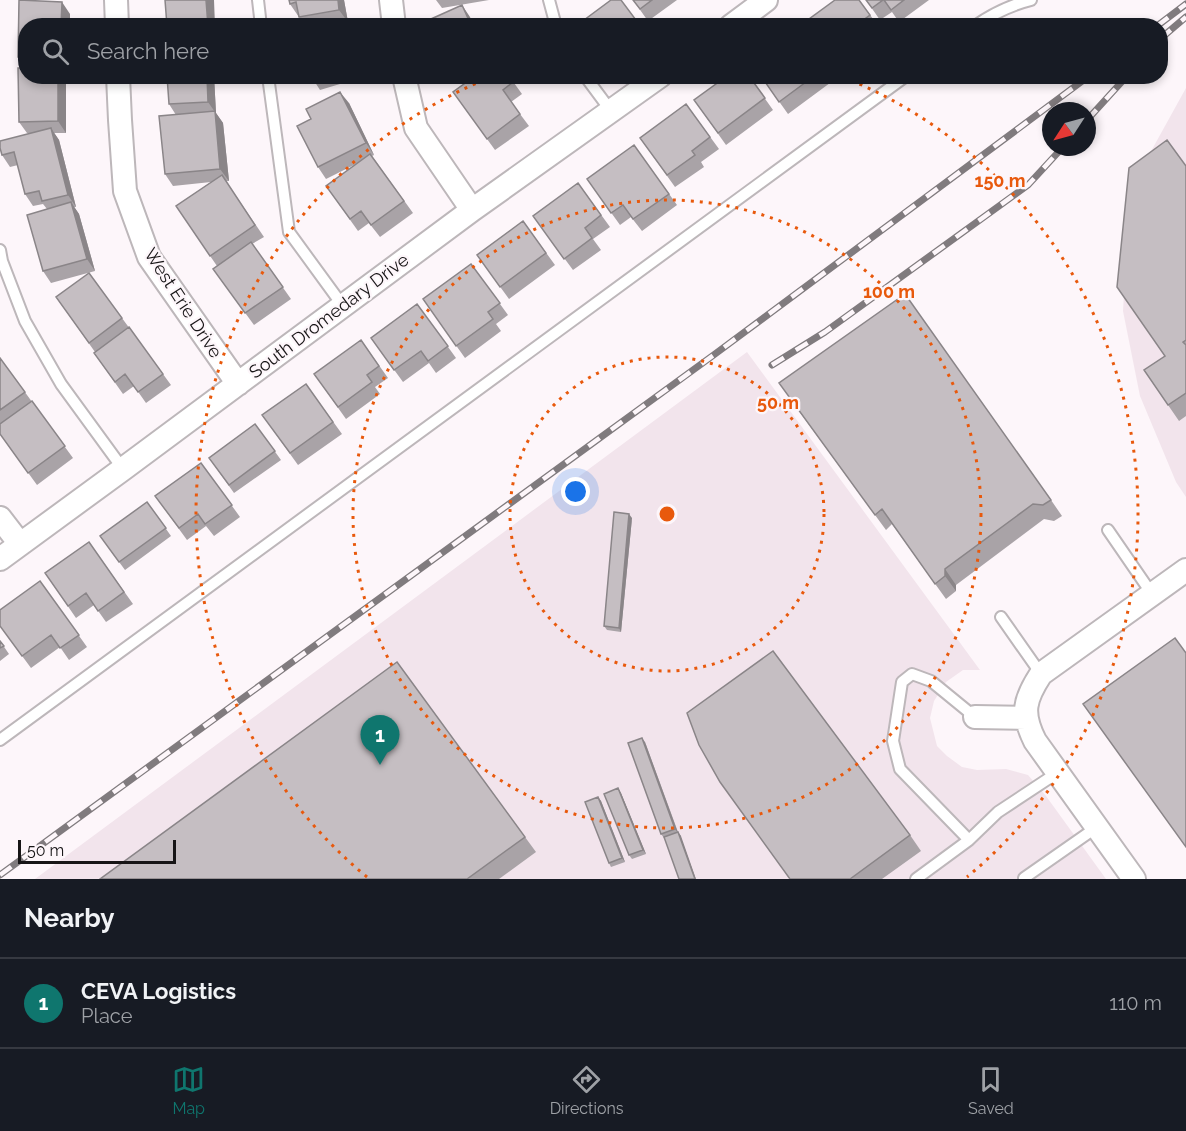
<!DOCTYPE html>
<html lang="en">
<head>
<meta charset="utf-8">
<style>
	:root { --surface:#171b24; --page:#20242c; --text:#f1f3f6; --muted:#9ea1a6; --line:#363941; --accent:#0f766e }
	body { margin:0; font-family:Raleway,sans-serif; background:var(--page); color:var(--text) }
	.compass { position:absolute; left:1042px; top:102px; width:54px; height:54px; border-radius:50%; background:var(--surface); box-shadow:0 3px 9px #0003; rotate:234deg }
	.scale { position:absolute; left:18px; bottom:15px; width:158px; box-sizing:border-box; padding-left:6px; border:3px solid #171516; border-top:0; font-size:16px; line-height:21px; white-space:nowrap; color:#171516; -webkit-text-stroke:4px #fdf6fa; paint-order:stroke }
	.you { position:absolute; left:576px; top:492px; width:21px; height:21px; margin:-15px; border:4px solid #fff; border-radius:50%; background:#1a73e8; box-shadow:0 0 0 9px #1a73e833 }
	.badge { display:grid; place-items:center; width:39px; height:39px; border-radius:50%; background:var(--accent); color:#fff; font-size:20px; font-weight:700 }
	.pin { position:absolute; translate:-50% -50px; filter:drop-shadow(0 2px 3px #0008) }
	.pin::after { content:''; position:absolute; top:32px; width:21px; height:18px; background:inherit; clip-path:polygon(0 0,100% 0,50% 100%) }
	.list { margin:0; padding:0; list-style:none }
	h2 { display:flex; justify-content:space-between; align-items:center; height:78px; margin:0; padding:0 24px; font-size:26px }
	h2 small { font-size:20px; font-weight:400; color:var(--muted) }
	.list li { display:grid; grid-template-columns:39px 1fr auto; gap:18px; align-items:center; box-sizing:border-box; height:90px; padding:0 24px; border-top:2px solid var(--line) }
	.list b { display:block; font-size:22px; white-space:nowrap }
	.list p { margin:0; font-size:20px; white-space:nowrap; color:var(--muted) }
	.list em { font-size:20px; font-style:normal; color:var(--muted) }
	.icon { flex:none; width:33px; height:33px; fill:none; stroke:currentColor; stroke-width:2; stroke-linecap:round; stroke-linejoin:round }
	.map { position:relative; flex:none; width:1186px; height:879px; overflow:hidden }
	.search { position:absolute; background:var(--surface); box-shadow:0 3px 9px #0003; left:18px; right:18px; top:18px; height:66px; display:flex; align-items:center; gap:15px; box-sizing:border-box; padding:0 21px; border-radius:24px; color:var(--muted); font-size:22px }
	.sheet { height:168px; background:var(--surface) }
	nav { display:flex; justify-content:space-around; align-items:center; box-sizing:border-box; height:84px; border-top:2px solid var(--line); background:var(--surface); font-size:16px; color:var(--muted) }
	nav a { display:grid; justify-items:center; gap:3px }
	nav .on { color:var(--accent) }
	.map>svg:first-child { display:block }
</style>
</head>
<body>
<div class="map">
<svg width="1186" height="879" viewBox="0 0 1186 879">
	<rect width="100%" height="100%" fill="#fdf6fa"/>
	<path fill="#f2e4ec" d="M1186,88V497L1176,482L1140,396L1123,311L1128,228L1139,173Z
		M747,352L980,670H963L946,682L934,701L930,718L937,746L947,756L962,767L977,770L1006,769L1028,775L1046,796L1106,879H35Z"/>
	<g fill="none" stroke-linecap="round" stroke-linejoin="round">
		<g stroke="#bdb7ba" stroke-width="14">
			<path id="service" d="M258,0L261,26
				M549,0L556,26
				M975,26C992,14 1011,5 1031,0
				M268,76L289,232L343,306
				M585,76L611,111
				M0,250L2,261L25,321L61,384L123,469
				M1108,530L1152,594
				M1001,617L1041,674
				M975,717L931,681L912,674L902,682L893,741L900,769L969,840L998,812L1057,773
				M0,740L906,76
				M1024,878L1097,827
				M916,879L969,840"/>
		</g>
		<g stroke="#bdb7ba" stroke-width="26">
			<path id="minor" d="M116,0L117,26
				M391,0L394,26
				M731,26L766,0
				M118,76L120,120L125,191L149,257L238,384
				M404,76L416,128L472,210
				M0,518L20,544
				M0,559L123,469L472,210L660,76
				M975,717L1026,718
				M1134,879L1035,741C1021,713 1024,700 1041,674L1186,570"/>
		</g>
		<use href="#service" stroke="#fff" stroke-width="10"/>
		<use href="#minor" stroke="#fff" stroke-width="22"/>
		<g stroke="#807b7e" stroke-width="7">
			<path id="rail" d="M1157,26L1186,4
				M1160,39L1186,17
				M1087,120L1127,76
				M772,365L825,332L1028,185L1063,147
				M0,875L715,354L1089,76"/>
		</g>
		<use href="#rail" stroke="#fdf6fa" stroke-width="4.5" stroke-dasharray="14" stroke-linecap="butt"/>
	</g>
	<path fill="#a9a3a7" d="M28,0H34L31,1L70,14L26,26V68L18,57Z
		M289,0H344L348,22L339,23L341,26H305L290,4Z
		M436,0H489L442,8Z
		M621,0L640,26H576Z
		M633,0H677L648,21Z
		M859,0L876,23L872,26H808Z
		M866,0H929L899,22L892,12L880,20Z
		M214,76L216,113L223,123L229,181H226L264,237L252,244L291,299L254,325L213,269L217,266L176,206L211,182L173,186L165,174L176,115L169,104Z
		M311,76H360V78L320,90Z
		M459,76H475L463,82Z
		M509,76L522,94L511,102L529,126L495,150L453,92Z
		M749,76L773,110L726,145L694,100Z
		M761,76H832L834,80L788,114Z
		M66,80V133H54L59,140L76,207H74L79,214L95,271L51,283L43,271L47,209L43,204L33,206L25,194L18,165L10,167L2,155L31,133H27L19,122Z
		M349,103L374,155L372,156L413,213L380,237L369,223L358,231L326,186L356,164L326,179L318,167Z
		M686,104L719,149L701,162L704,167L675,187L640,138Z
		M634,145L677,205L642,231L631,217L620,225L587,179Z
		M1186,166V416L1179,421L1144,370L1165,356Z
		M578,183L610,227L593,239L601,250L573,270L533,216Z
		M523,221L555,265L509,299L477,255Z
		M471,264L508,315L496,324L501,331L465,358L423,299Z
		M89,273L171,385L146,403L134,386L123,394L94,353L95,352L56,297Z
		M417,304L456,358L436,373L429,363L403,382L371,338Z
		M361,340L388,378L375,387L380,394L346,419L314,374Z
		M0,358L73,458L37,485L0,434Z
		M306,384L342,434L298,465L262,415Z
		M790,399L1051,500L1062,516L1054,521L1044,519L956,585V591L946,599L892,524L886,530Z
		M255,424L281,460L234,493L209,458Z
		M201,463L240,517L214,536L206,526L187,540L155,496Z
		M147,502L171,536L125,570L100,536Z
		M632,518L621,632L607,630L604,626Z
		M89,542L133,604L106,622L94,605L76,618L45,573Z
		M40,581L87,647L69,660L60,647L31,668L0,626Z
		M0,641L9,654L0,661Z
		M645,742L678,832L681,836L664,838L661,834Z
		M618,788L621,793L646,854L632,859L629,855Z
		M598,797L601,801L625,862L611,867L609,863Z
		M910,835L921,851L882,879H790Z
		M525,837L536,852L499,879H100Z"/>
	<path fill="#8a8588" d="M206,0H214L215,26H208Z
		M338,0H344L348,22L339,10Z
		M62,2L70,14V26H61Z
		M462,5L470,17L474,26H471Z
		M58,76H64L66,80V133L58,121Z
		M207,76H214L216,113L223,123L229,181L220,169L215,112L208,102Z
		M340,92L349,103L374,155L366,143Z
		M51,128L59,140L76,207L68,195Z
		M71,202L79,214L95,271L87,259Z
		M629,514L632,518L621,632L619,628Z
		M945,569L956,585V591L945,576Z
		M642,738L645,742L678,833L675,829Z
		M618,788L621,793L646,854L643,850Z
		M598,797L601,801L625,862L622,858Z
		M678,832L681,836L696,879H695Z"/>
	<path fill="#c5bec2" stroke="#8a8588" stroke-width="1.5" d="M19,0L62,2L61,26H26V57H18Z
		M165,0H206L208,26H167Z
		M289,0H338L339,10L299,17L296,2L290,4Z
		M611,0H621L636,20L628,26H576Z
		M633,0H652L640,9Z
		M835,0H859L870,15L855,26H808L805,22Z
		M866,0H883L872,8Z
		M884,0H904L891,10Z
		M462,5L471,25L480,21L482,26H434L431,19Z
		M337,20L339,26H320Z
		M18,68H26V76H58V121L19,122Z
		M167,76H207L208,102L169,104Z
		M475,76H509L513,82L503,90L520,114L487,139L453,92Z
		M727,76H749L765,98L718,133L694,100Z
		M761,76H814L779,102Z
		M340,92L366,143L318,167L297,126L311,119L306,109Z
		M686,104L710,137L692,151L695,155L667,175L640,138Z
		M215,111L220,169L165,174L159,116Z
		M51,128L68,195L42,201L39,191L25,194L14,152L2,155L0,148V141Z
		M1167,140L1186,166V340L1183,342L1186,345V393L1168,405L1144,370L1165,356L1117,287L1129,168Z
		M634,145L669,194L633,219L623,205L611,213L587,179Z
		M370,154L404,201L371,225L361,211L350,219L326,186Z
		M222,175L255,225L210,256L176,206Z
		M578,183L601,215L585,228L592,238L564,259L533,216Z
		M71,202L87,259L43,271L27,215Z
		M523,221L546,253L500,287L477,255Z
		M251,242L283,287L245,313L213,269Z
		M471,264L500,303L488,312L493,319L456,346L423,299Z
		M89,273L122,318L89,343L56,297Z
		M905,294L1051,500L1043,505L1033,504L945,569V576L935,584L882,509L875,515L779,383Z
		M417,304L448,346L428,361L421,351L394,370L371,338Z
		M129,327L163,374L138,392L125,374L115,382L94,353Z
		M361,340L379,366L367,375L372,382L338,407L314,374Z
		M0,358L25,392L0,410Z
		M306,384L333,422L290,453L262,415Z
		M32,401L65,446L28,473L0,434V424Z
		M255,424L275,451L229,485L209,458Z
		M201,463L232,505L205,524L198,514L179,528L155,496Z
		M147,502L166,528L119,562L100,536Z
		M614,512L629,514L619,628L604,626Z
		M89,542L124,592L98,611L86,593L68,606L45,573Z
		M40,581L79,635L60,648L51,635L22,656L0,626V610Z
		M1175,638L1186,653V847L1083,704Z
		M0,641L4,646L0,648Z
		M773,651L910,835L850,879H790L720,782L699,745L687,713Z
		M397,662L525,837L467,879H100Z
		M642,738L675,829L661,834L628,743Z
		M618,788L643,850L629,855L604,794Z
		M598,797L622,858L609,863L585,802Z
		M678,832L695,879H679L664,837Z"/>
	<g fill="none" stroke="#e8590c" stroke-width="3" stroke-dasharray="3 6">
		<circle cx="667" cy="514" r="157"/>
		<circle cx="667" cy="514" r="314"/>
		<path d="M367 877A471 471 0 0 1 491 77M843 77A471 471 0 0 1 967 877"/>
	</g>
	<g text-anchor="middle" stroke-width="4.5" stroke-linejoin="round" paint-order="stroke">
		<g font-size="18" fill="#171516" stroke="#fdf6fa">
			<text transform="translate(183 303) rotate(57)" y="6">West Erie Drive</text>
			<text transform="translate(329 316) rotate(-37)" y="6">South Dromedary Drive</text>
		</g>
	</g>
	<circle cx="667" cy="514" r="9" fill="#e8590c" stroke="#fdf6fa" stroke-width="3"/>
	<g font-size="18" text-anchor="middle" font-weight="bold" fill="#e8590c" stroke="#fdf6fa" stroke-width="4.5" stroke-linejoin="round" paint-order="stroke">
		<text x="1000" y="187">150 m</text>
		<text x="889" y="298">100 m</text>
		<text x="778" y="409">50 m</text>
	</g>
</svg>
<svg class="compass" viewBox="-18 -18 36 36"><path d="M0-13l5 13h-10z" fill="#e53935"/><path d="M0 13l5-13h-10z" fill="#9ea1a6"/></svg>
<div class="scale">50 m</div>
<div class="you"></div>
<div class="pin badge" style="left:380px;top:765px">1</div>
<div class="search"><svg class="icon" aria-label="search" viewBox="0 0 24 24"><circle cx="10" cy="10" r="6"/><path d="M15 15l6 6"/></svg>Search here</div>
</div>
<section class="sheet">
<h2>Nearby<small></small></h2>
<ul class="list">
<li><span class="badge">1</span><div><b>CEVA Logistics</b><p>Place</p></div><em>110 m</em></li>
</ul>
</section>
<nav>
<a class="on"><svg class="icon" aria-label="map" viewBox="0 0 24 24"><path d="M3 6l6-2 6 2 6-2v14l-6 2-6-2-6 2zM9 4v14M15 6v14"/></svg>Map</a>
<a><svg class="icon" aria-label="directions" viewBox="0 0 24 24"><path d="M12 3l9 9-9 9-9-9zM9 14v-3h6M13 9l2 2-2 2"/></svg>Directions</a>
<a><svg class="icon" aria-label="saved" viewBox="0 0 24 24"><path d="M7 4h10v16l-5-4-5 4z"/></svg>Saved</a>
</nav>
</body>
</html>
